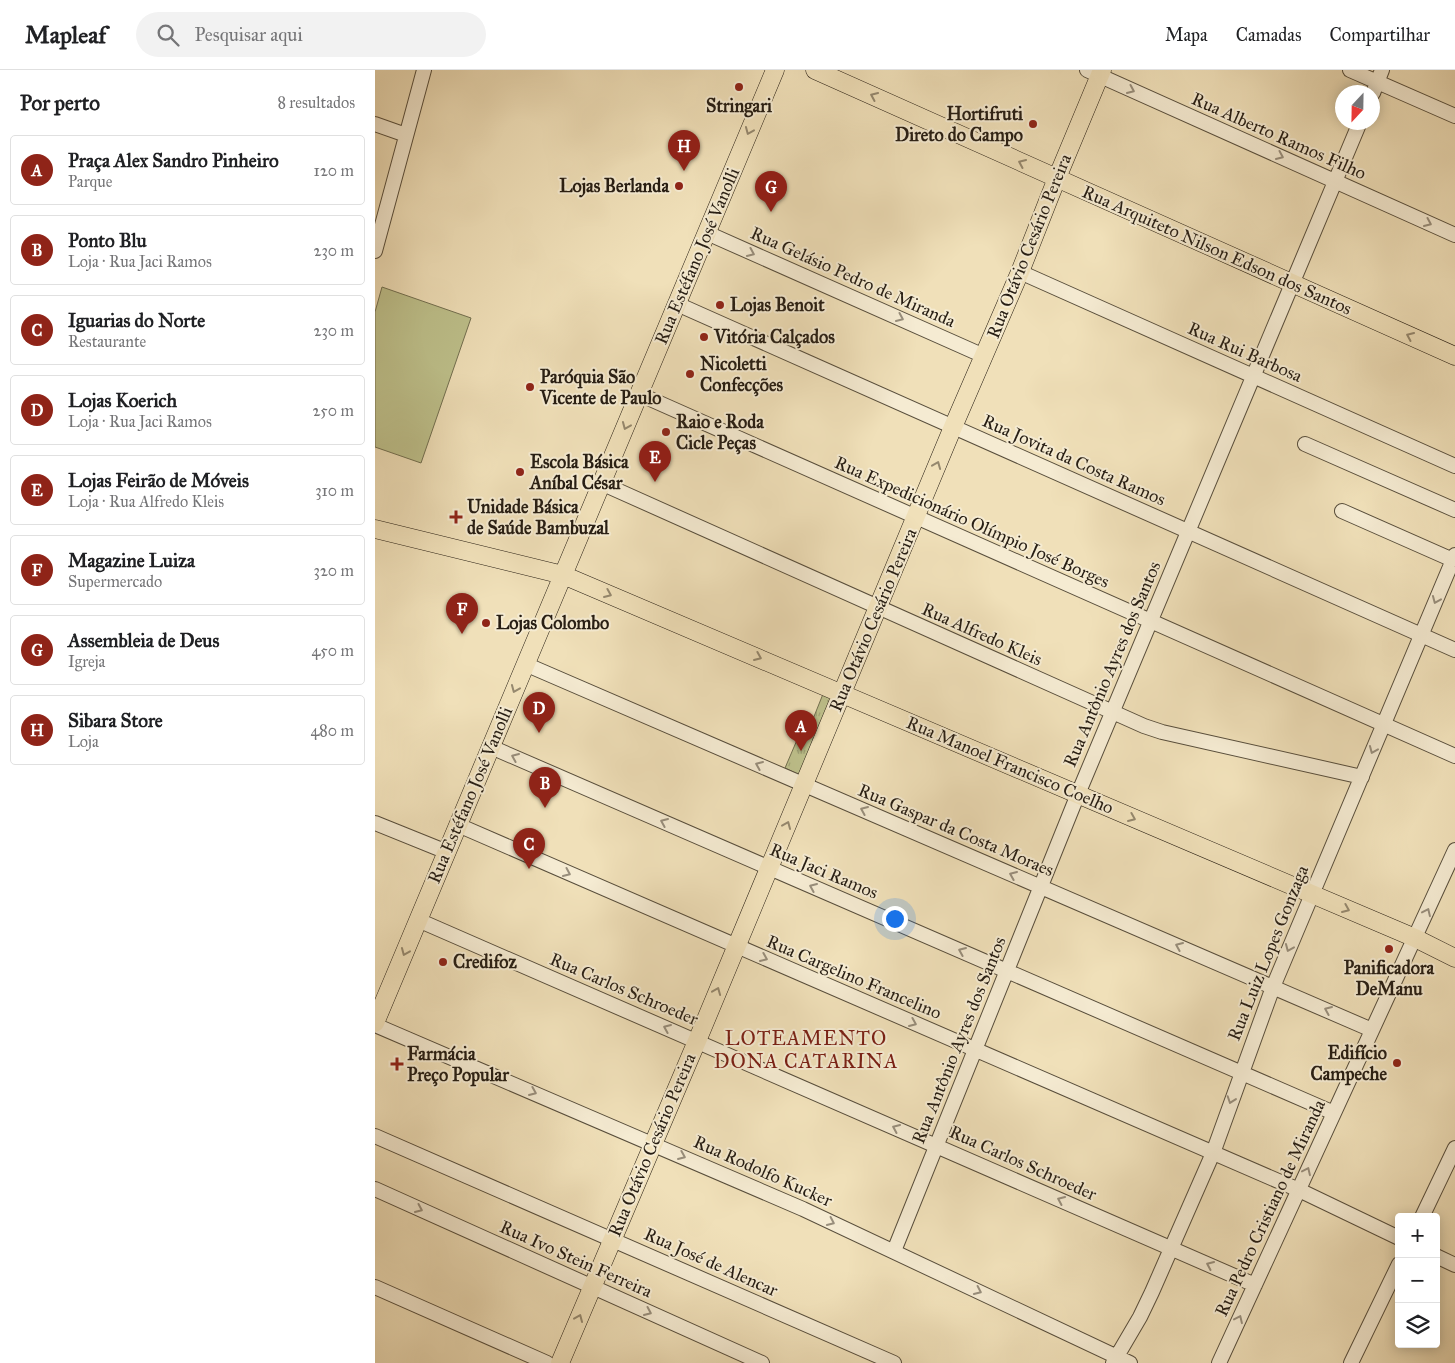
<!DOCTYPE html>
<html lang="pt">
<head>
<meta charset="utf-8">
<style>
	:root { --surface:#fff; --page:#f2f2f2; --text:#202124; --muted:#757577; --line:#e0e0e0; --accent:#8f2418 }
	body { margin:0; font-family:"IM FELL Great Primer",serif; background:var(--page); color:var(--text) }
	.controls { position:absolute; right:15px; bottom:15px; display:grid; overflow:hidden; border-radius:5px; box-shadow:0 2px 12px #0003 }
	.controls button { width:45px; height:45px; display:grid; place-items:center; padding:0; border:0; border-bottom:1px solid var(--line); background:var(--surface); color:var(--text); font:25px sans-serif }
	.compass { position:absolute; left:960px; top:15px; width:45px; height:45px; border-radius:50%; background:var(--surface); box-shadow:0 2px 12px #0003; rotate:202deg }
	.you { position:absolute; left:519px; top:848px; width:18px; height:18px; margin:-12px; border:4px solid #fff; border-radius:50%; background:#1a73e8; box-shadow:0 0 0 8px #1a73e833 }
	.badge { display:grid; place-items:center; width:32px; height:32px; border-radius:50%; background:var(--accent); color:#fff; font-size:16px; font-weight:700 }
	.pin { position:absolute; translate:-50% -41px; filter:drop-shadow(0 1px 2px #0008) }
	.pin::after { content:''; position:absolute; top:26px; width:18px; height:15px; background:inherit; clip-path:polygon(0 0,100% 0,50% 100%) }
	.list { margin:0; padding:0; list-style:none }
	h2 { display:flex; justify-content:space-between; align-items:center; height:65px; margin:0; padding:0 20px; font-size:21px }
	h2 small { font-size:16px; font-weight:400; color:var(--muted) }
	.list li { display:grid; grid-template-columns:32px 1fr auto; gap:15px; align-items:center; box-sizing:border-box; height:70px; margin:0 10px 10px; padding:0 10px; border:1px solid var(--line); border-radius:5px }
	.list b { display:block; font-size:19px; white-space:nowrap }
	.list p { margin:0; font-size:16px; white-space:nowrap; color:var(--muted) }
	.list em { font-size:16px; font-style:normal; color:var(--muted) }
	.icon { flex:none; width:28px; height:28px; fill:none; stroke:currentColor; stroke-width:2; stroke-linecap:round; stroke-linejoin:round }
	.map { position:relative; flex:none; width:1080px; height:1293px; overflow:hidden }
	header { display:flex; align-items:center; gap:30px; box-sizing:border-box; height:70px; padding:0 25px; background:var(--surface); border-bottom:1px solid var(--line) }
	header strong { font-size:24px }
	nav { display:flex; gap:28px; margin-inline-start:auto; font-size:18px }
	.search { width:350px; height:45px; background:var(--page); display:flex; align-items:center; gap:12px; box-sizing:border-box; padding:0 18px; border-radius:28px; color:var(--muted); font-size:19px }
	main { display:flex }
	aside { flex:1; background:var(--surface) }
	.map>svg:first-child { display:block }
</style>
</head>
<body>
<header>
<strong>Mapleaf</strong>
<div class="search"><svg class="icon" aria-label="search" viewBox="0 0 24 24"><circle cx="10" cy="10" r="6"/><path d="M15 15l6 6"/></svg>Pesquisar aqui</div>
<nav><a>Mapa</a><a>Camadas</a><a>Compartilhar</a></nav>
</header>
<main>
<aside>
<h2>Por perto<small>8 resultados</small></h2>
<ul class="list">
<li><span class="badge">A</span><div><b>Praça Alex Sandro Pinheiro</b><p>Parque</p></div><em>120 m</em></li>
<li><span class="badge">B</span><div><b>Ponto Blu</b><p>Loja · Rua Jaci Ramos</p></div><em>230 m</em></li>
<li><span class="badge">C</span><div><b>Iguarias do Norte</b><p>Restaurante</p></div><em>230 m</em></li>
<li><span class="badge">D</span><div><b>Lojas Koerich</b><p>Loja · Rua Jaci Ramos</p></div><em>250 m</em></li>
<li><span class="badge">E</span><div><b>Lojas Feirão de Móveis</b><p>Loja · Rua Alfredo Kleis</p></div><em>310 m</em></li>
<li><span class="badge">F</span><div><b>Magazine Luiza</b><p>Supermercado</p></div><em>320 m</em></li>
<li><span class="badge">G</span><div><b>Assembleia de Deus</b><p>Igreja</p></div><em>450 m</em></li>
<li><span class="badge">H</span><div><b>Sibara Store</b><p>Loja</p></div><em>480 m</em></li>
</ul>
</aside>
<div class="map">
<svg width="1080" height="1293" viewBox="0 0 1080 1293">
	<defs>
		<pattern id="park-tufts" width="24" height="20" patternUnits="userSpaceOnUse" patternTransform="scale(1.25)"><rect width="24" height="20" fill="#bec18c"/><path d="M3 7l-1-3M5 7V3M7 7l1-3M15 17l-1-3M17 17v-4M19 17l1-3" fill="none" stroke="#a3a578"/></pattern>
	</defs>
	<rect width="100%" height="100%" fill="#f0e0b9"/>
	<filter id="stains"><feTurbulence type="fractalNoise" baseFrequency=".004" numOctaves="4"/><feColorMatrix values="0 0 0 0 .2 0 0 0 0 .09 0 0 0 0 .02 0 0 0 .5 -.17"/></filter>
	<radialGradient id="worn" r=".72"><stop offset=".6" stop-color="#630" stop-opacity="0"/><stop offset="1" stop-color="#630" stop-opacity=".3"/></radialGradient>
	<path fill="url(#park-tufts)" stroke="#726f50" d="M448,624L457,628L425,705L410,698L425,663L432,664Z"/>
	<path fill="#bec18c" stroke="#726f50" d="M7,217L96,248L46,393L0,377V242Z"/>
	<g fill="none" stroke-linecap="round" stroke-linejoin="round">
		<g stroke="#584e3c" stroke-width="16">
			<path id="minor" d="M712,0L1080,165
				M975,0L1080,46
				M998,23L1007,0
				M0,54L31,65
				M332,163L609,286
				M0,181L49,0
				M645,202L1080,396
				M302,234L1080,580
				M264,324L1080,686
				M930,374L1080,440
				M226,413L769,656L787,662L987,707
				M967,441L1078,490
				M150,594L997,960
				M116,677L959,1043
				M0,753L72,782
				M83,755L924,1120L1024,1168
				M43,850L880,1215
				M0,955L428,1139L755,1293
				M0,1066L519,1293
				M0,1119L387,1293
				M1047,1147L1080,1078
				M519,1181L703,724L985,52
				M1061,1186L1080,1195
				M0,1217L172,1293
				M738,1293L765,1247L777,1222L838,1083L898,917L1080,485
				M844,1293L1080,780
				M976,1293L1024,1194"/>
		</g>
		<g stroke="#261d13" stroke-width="19">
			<path id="major" d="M440,0L1080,286
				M0,459L188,505L1040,868L1080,888
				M0,953L400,0
				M185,1293L322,971L578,357L645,202L682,108L727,0"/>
		</g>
		<use href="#minor" stroke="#f5ebd2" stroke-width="14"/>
		<use href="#major" stroke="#f0e0b9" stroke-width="18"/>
	</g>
	<defs><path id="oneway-chevron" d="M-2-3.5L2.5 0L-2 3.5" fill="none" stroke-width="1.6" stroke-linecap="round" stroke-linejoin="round" transform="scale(1.25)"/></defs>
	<g stroke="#988e7c">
		<use href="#oneway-chevron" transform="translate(756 20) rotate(24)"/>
		<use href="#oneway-chevron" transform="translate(905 86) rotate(24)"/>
		<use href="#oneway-chevron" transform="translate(1053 153) rotate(24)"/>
		<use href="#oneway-chevron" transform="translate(376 183) rotate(24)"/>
		<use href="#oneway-chevron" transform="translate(525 248) rotate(24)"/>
		<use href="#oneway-chevron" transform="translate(1061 530) rotate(113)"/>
		<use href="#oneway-chevron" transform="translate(998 680) rotate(113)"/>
		<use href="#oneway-chevron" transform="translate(140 687) rotate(-157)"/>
		<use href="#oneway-chevron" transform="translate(384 695) rotate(-157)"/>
		<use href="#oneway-chevron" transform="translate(489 740) rotate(-157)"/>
		<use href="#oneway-chevron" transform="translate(289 752) rotate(-157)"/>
		<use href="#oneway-chevron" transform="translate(192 803) rotate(24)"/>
		<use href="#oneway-chevron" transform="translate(638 805) rotate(-157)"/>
		<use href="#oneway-chevron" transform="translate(438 817) rotate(-157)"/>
		<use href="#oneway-chevron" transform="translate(1052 842) rotate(-65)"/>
		<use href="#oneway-chevron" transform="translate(804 876) rotate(-157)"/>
		<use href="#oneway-chevron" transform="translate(914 878) rotate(113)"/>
		<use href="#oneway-chevron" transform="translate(587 881) rotate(-157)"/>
		<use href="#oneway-chevron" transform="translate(389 888) rotate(23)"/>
		<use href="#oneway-chevron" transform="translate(953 940) rotate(-157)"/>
		<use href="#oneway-chevron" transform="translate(538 953) rotate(23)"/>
		<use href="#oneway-chevron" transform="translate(292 958) rotate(-157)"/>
		<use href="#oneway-chevron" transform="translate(158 1022) rotate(23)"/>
		<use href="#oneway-chevron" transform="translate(856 1030) rotate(109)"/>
		<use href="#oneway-chevron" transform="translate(521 1058) rotate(-156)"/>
		<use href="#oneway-chevron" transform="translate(307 1086) rotate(23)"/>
		<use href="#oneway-chevron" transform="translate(932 1101) rotate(-65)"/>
		<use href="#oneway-chevron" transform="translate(686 1130) rotate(-156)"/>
		<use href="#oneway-chevron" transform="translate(44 1139) rotate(24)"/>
		<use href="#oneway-chevron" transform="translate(456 1152) rotate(25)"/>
		<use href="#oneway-chevron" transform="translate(835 1195) rotate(-156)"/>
		<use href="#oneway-chevron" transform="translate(603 1221) rotate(25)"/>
		<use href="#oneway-chevron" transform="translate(273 1242) rotate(24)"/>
		<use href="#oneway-chevron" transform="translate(864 1249) rotate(-65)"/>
	</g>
	<g stroke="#95886e">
		<use href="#oneway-chevron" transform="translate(499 26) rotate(-156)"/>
		<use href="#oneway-chevron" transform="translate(374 61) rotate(113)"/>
		<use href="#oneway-chevron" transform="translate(647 93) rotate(-156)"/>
		<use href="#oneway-chevron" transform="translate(1035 266) rotate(-156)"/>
		<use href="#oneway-chevron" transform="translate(251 356) rotate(113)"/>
		<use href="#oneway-chevron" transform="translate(562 395) rotate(-68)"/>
		<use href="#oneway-chevron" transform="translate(233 524) rotate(23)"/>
		<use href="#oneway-chevron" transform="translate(383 587) rotate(23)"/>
		<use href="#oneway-chevron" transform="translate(140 619) rotate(113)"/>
		<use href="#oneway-chevron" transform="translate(757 748) rotate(23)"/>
		<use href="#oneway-chevron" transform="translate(412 755) rotate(-67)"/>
		<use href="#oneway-chevron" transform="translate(971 839) rotate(23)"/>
		<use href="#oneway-chevron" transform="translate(30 882) rotate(113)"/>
		<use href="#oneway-chevron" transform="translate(342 921) rotate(-68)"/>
		<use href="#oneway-chevron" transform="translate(204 1248) rotate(-67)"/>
	</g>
	<g fill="#8f2418" stroke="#f5ebd2" stroke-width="2">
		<circle cx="364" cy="17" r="5"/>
		<circle cx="658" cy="54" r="5"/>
		<circle cx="304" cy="116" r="5"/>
		<circle cx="345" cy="235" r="5"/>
		<circle cx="329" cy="267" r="5"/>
		<circle cx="315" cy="304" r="5"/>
		<circle cx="155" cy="317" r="5"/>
		<circle cx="291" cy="362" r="5"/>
		<circle cx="145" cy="402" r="5"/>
		<path d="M78.5 439.5h5v5h5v5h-5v5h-5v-5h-5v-5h5z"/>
		<circle cx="111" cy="553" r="5"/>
		<circle cx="1014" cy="879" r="5"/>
		<circle cx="68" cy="892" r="5"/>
		<circle cx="1022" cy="993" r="5"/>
		<path d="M19.5 986.5h5v5h5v5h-5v5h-5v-5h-5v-5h5z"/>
	</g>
	<g text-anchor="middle" stroke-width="4" stroke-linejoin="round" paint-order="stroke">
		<g font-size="18" font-weight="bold" fill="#261d13" stroke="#f5ebd2" text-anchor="start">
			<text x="364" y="42" text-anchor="middle">Stringari</text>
			<text x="648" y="50" text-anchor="end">Hortifruti<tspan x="648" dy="21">Direto do Campo</tspan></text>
			<text x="294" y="122" text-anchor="end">Lojas Berlanda</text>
			<text x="355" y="241">Lojas Benoit</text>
			<text x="339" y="273">Vitória Calçados</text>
			<text x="325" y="300">Nicoletti<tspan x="325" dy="21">Confecções</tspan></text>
			<text x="165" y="313">Paróquia São<tspan x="165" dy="21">Vicente de Paulo</tspan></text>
			<text x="301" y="358">Raio e Roda<tspan x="301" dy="21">Cicle Peças</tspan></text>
			<text x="155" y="398">Escola Básica<tspan x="155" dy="21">Aníbal César</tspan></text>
			<text x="92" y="443">Unidade Básica<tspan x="92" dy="21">de Saúde Bambuzal</tspan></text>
			<text x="121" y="559">Lojas Colombo</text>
			<text x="78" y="898">Credifoz</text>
			<text x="1014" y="904" text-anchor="middle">Panificadora<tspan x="1014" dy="21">DeManu</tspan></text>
			<text x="1012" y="989" text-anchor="end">Edifício<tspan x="1012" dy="21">Campeche</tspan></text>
			<text x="32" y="990">Farmácia<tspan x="32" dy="21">Preço Popular</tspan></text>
		</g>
		<g font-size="18" fill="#261d13" stroke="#f5ebd2">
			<text transform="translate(904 66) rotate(24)" y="6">Rua Alberto Ramos Filho</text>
			<text transform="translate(654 176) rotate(-68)" y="6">Rua Otávio Cesário Pereira</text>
			<text transform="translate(842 180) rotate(24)" y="6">Rua Arquiteto Nilson Edson dos Santos</text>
			<text transform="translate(322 186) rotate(-67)" y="6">Rua Estéfano José Vanolli</text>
			<text transform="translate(478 207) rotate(24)" y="6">Rua Gelásio Pedro de Miranda</text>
			<text transform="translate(870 282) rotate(24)" y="6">Rua Rui Barbosa</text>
			<text transform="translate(699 390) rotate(24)" y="6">Rua Jovita da Costa Ramos</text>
			<text transform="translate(597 452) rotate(24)" y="6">Rua Expedicionário Olímpio José Borges</text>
			<text transform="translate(498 550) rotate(-67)" y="6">Rua Otávio Cesário Pereira</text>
			<text transform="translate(607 564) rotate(24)" y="6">Rua Alfredo Kleis</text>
			<text transform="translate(737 594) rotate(-67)" y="6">Rua Antônio Ayres dos Santos</text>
			<text transform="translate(635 695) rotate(23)" y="6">Rua Manoel Francisco Coelho</text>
			<text transform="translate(95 725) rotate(-67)" y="6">Rua Estéfano José Vanolli</text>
			<text transform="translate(581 760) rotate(23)" y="6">Rua Gaspar da Costa Moraes</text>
			<text transform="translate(449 801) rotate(23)" y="6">Rua Jaci Ramos</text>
			<text transform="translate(893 883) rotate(-68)" y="6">Rua Luiz Lopes Gonzaga</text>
			<text transform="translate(479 907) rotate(23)" y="6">Rua Cargelino Francelino</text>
			<text transform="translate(249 919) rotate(23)" y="6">Rua Carlos Schroeder</text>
			<text transform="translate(584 970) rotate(-68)" y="6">Rua Antônio Ayres dos Santos</text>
			<text transform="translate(277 1075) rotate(-67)" y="6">Rua Otávio Cesário Pereira</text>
			<text transform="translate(648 1093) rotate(24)" y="6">Rua Carlos Schroeder</text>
			<text transform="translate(388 1101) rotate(24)" y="6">Rua Rodolfo Kucker</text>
			<text transform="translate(895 1138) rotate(-65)" y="6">Rua Pedro Cristiano de Miranda</text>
			<text transform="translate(201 1189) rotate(24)" y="6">Rua Ivo Stein Ferreira</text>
			<text transform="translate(336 1192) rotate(24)" y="6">Rua José de Alencar</text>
		</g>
		<g font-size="20" letter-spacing="1" fill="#7a1f14" stroke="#f5ebd2">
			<text x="431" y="975">LOTEAMENTO<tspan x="431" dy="23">DONA CATARINA</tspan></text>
		</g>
	</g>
	<rect width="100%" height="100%" filter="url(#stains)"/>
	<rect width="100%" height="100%" fill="url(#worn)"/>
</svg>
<div class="controls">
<button>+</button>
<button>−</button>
<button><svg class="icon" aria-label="layers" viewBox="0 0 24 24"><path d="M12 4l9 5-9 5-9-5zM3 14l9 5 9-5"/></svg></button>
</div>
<svg class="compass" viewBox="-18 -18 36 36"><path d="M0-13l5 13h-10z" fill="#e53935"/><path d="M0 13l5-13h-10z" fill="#757577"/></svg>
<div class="you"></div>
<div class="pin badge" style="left:426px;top:681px">A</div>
<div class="pin badge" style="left:170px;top:738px">B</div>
<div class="pin badge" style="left:154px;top:799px">C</div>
<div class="pin badge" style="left:164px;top:663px">D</div>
<div class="pin badge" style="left:280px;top:412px">E</div>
<div class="pin badge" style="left:87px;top:564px">F</div>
<div class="pin badge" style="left:396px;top:142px">G</div>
<div class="pin badge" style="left:309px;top:101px">H</div>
</div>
</main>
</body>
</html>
